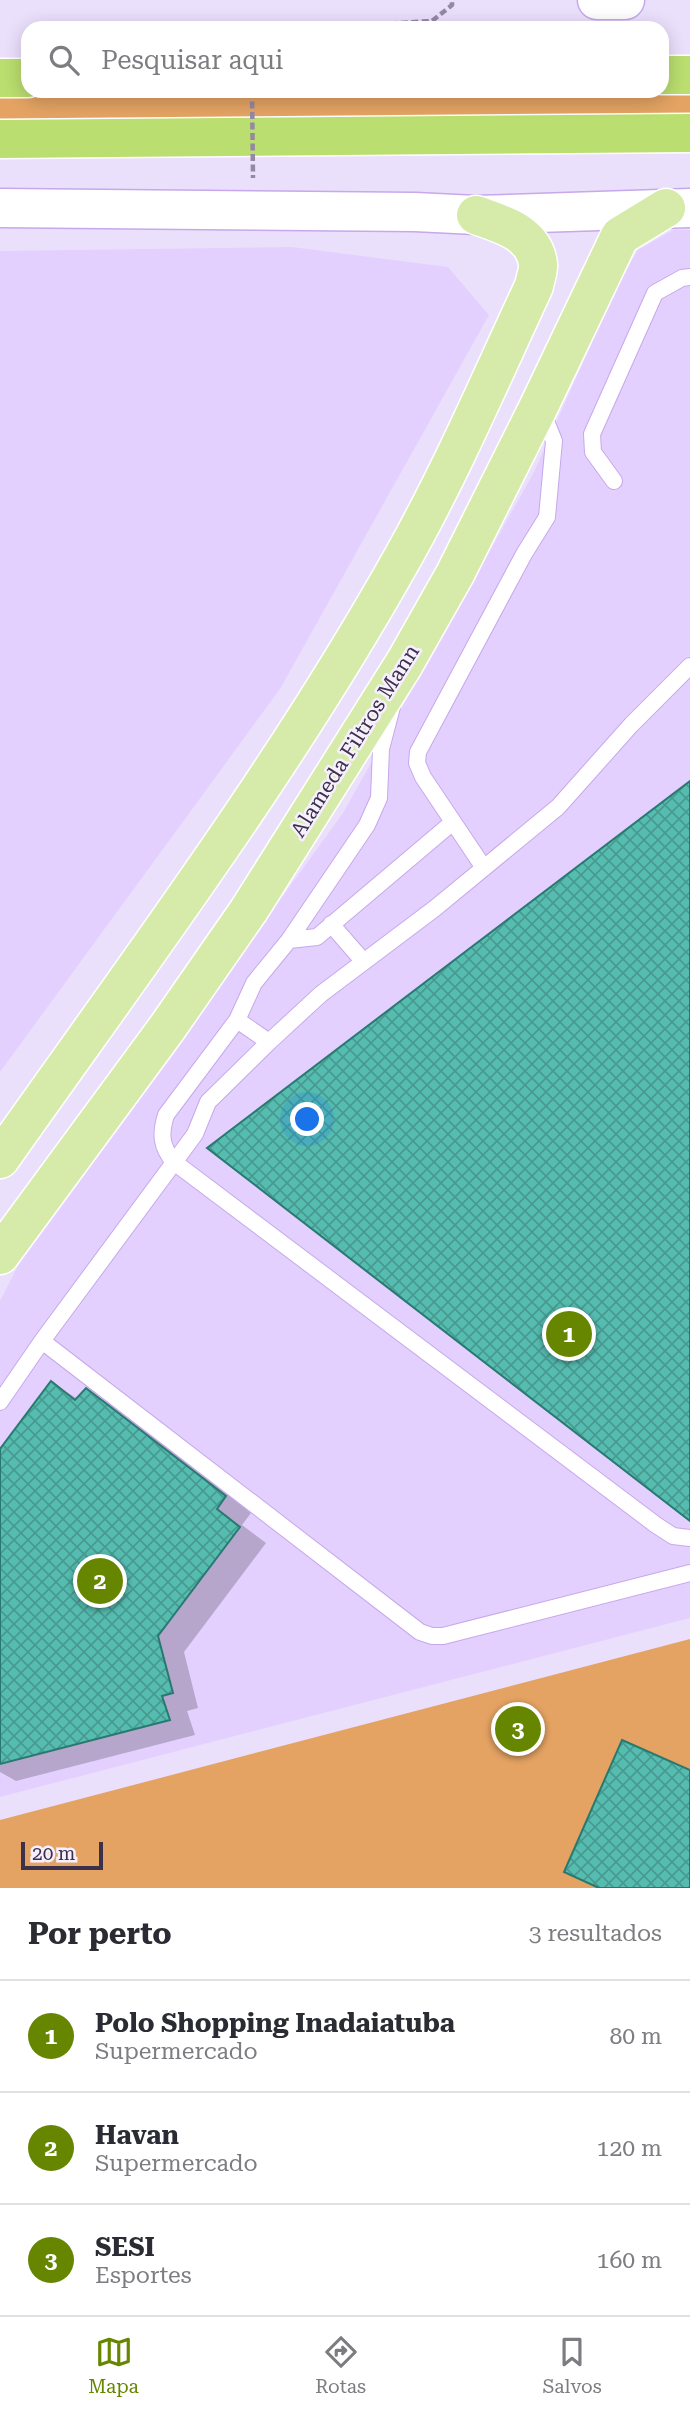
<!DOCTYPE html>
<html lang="pt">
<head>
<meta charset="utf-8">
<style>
	:root { --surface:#fff; --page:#f2f2f3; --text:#2b2b33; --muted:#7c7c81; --line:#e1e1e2; --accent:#668600 }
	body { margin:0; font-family:"Roboto Serif",serif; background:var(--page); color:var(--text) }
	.scale { position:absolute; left:21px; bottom:18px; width:82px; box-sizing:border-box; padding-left:7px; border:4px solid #3c304b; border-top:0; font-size:19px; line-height:24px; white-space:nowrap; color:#3c304b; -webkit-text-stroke:5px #f6f0fe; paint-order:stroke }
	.you { position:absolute; left:308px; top:1120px; width:24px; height:24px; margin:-18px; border:5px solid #fff; border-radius:50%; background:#1a73e8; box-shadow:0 0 0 10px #1a73e833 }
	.badge { display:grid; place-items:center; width:46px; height:46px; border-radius:50%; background:var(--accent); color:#fff; font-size:23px; font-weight:700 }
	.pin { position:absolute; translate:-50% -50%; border:4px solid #fff; box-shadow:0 2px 7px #0006 }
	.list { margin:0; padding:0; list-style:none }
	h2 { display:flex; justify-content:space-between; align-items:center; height:91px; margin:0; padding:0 28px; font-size:30px }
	h2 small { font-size:23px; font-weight:400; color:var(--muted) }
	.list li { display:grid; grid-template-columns:46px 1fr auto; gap:21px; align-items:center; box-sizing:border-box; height:112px; padding:0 28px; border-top:2px solid var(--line) }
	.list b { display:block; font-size:26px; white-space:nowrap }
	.list p { margin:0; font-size:23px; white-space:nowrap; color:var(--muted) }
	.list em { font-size:23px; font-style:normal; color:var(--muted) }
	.icon { flex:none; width:38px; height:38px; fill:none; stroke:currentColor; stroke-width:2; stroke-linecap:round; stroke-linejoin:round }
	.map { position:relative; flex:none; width:690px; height:1888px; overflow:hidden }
	.search { position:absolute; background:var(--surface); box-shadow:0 4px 18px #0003; left:21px; right:21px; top:21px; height:77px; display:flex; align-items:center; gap:18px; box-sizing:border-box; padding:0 24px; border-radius:21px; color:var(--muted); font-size:26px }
	.sheet { height:427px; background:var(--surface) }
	nav { display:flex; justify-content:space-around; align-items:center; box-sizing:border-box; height:98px; border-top:2px solid var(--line); background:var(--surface); font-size:19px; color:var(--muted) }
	nav a { display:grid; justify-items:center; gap:4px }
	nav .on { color:var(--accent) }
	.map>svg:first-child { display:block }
</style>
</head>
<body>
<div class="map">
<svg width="690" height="1888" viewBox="0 0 690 1888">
	<defs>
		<pattern id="building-cross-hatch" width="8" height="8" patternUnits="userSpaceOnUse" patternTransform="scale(1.75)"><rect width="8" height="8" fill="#55bdb0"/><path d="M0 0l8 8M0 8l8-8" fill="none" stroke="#489a91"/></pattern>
	</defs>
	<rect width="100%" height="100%" fill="#ebe0fc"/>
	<path fill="#e4d0fe" d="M673,230H690V1618L0,1797V1301L26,1250L343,813L534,472L618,284L638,250Z
		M292,247L448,267L489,315L280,689L0,1072V251Z"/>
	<path fill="#e4a363" d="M690,89V118L0,125V94L180,95L662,91Z
		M690,1639V1888H0V1820Z"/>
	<path fill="#0003" d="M52,1383L78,1399L86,1390L112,1405L251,1513L242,1525L266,1543L184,1652L198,1708L187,1711L195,1735L16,1781L0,1772V1452Z"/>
	<path fill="url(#building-cross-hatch)" stroke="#287970" stroke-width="2" d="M690,781V1521L207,1148Z
		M51,1381L75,1400L86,1388L226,1496L217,1509L240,1527L158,1636L173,1693L162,1696L170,1720L0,1764V1449Z
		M622,1740L690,1770V1888H599L564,1872Z"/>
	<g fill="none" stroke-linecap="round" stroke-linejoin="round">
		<g stroke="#c6a8eb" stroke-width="18">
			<path id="lane" d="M614,481L593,452L592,434L655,293L682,278L690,277
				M392,707L381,749L379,798L367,825L289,940L254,983L237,1020L166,1115C160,1134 161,1147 174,1162L656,1525L673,1536L690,1538
				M484,868L423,777L417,763L418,752L524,554L547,517L554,441L541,409
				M331,924L364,962
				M289,940L317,937L453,822
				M237,1020L269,1042L321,994L434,909L558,807L631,725L690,666
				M42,1341L420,1632L432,1636H443L690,1573
				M0,1402L42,1341L195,1134L208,1102L269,1042"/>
		</g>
		<g stroke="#c6a8eb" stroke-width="41">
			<path id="secondary" d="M597,0H625
				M0,208L415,212L476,215L690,208"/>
		</g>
		<g stroke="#fff" stroke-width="41">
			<path id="primary" d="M0,1159C139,962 285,768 403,557C452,470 492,376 534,286C535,279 539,270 538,264C534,232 501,224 476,215
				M0,1255L167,1028L249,910L404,664L455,574L539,406L620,236L666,208"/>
		</g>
		<g stroke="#fff" stroke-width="41">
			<path id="highway" d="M662,75H690
				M0,78H28
				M0,139L690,133"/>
		</g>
		<path stroke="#9488a4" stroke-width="4.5" stroke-dasharray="7 3.5" stroke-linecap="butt" d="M317,28L432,21L452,5V0"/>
		<use href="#lane" stroke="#fff" stroke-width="16"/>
		<use href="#secondary" stroke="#fff" stroke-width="38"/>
		<use href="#primary" stroke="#d6eba9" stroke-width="38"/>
		<use href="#highway" stroke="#bade6f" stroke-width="38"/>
		<path stroke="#9488a4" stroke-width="4.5" stroke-dasharray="7 3.5" stroke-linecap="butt" d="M252,91L253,178"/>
	</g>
	<g text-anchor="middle" stroke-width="5" stroke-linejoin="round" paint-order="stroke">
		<g font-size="21" fill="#3c304b" stroke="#f6f0fe">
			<text transform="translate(355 741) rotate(-58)" y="7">Alameda Filtros Mann</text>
		</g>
	</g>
</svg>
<div class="scale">20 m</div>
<div class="you"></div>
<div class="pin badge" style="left:569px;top:1334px">1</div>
<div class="pin badge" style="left:100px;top:1581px">2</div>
<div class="pin badge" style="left:518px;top:1729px">3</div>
<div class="search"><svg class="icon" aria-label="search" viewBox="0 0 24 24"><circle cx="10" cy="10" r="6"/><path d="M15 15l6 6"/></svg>Pesquisar aqui</div>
</div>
<section class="sheet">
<h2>Por perto<small>3 resultados</small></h2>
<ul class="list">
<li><span class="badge">1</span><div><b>Polo Shopping Inadaiatuba</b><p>Supermercado</p></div><em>80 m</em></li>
<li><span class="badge">2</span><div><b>Havan</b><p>Supermercado</p></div><em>120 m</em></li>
<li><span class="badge">3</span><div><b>SESI</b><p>Esportes</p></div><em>160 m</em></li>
</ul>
</section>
<nav>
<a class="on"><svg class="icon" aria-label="map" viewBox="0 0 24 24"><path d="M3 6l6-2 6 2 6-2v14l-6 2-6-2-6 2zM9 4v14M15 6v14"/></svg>Mapa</a>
<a><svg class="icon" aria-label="directions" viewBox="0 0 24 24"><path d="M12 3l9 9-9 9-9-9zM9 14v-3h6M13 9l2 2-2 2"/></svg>Rotas</a>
<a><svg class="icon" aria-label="saved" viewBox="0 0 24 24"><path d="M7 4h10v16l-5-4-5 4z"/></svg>Salvos</a>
</nav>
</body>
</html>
